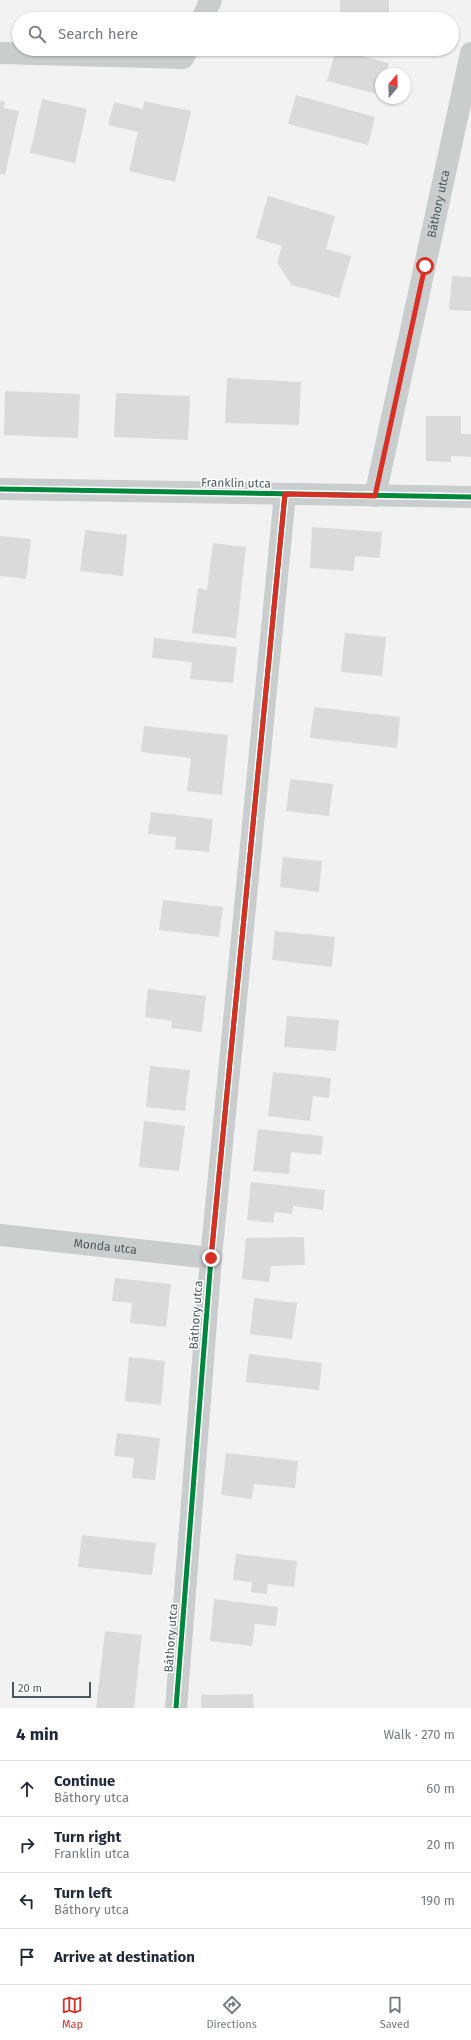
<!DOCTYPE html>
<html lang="en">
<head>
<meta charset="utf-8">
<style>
	:root { --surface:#fff; --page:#f6f6f7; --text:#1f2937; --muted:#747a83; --line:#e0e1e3; --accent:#d93025 }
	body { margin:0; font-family:"Fira Sans",sans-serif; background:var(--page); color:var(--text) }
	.compass { position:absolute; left:375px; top:68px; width:36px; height:36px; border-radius:50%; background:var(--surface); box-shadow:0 1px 3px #0004; rotate:19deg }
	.scale { position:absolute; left:12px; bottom:10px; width:79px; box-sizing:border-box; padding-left:4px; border:2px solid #49595f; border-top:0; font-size:11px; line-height:14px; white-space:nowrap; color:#49595f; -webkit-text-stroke:3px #fff; paint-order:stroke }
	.stop { position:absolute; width:12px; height:12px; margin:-9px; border:3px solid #d93025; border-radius:50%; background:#fff }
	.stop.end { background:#d93025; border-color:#fff; box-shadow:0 1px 4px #0008 }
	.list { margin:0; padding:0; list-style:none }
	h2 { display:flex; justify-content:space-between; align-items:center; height:52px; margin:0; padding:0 16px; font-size:17px }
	h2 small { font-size:13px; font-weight:400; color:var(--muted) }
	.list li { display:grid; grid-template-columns:26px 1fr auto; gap:12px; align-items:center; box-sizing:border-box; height:56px; padding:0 16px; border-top:1px solid var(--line) }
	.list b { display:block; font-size:15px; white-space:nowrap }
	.list p { margin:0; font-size:13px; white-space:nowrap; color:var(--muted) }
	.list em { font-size:13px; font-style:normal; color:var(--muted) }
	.icon { flex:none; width:22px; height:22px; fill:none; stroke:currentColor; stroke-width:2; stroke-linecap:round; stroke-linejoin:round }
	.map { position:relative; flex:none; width:471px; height:1708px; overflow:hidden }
	.search { position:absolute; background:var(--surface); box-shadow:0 1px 3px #0004; left:12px; right:12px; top:12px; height:44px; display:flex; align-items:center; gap:10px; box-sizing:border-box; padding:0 14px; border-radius:22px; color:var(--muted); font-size:15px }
	.sheet { height:276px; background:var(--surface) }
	nav { display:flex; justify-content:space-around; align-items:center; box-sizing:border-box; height:56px; border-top:1px solid var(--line); background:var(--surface); font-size:11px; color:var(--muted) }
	nav a { display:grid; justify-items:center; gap:2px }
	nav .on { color:var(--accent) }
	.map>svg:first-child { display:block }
</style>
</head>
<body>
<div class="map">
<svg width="471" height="1708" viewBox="0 0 471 1708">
	<rect width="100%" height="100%" fill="#f3f2f2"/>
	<path fill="#d9dadb" d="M340,0H389V19L340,17Z
		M336,49L389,63L386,74H381V95L327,81Z
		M296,95L375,117L368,145L288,124Z
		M42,99L87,109L75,163L30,153Z
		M0,101L5,102L3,108L19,111L5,175L0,174Z
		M144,101L191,111L175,182L129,171L138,132L108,125L114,102L143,109Z
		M268,196L335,216L326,249L351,256L339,298L292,285L277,263L282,246L256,238Z
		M452,276L471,277V311L449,310Z
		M227,378L301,382L299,425L225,423Z
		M5,391L80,394L78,438L4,435Z
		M116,393L190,396L188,440L114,437Z
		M426,416H461V434H471V457L451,456V462L426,461Z
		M312,527L382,532L380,558L355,556L354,571L310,568Z
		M85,530L127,535L123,576L80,571Z
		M0,536L31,539L26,579L0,576Z
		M213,543L246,547L236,638L192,633L198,588L207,590Z
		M345,633L386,637L382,676L341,672Z
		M154,638L237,647L233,683L190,679L192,662L152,658Z
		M314,707L400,717L397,748L310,738Z
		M144,726L228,735L222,795L187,791L191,758L141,752Z
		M290,779L333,784L329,816L286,811Z
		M151,812L213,819L209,852L175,849L176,837L148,834Z
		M283,857L322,861L319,892L280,887Z
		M163,900L223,907L219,937L159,930Z
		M275,931L335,937L332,967L272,960Z
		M148,989L206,996L202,1032L171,1028L172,1021L145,1017Z
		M287,1016L339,1020L336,1051L284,1047Z
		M150,1066L190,1070L185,1111L146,1107Z
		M273,1072L331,1078L329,1098L313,1096L310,1121L268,1116Z
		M144,1121L185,1126L179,1171L139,1167Z
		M258,1129L323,1136L321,1155L291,1152L289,1174L253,1171Z
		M251,1182L325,1190L323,1210L293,1206L292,1214L275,1212L273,1223L247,1220Z
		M304,1237L305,1265L271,1266L269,1282L242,1279L246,1238Z
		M115,1278L171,1284L166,1327L130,1323L132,1303L112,1301Z
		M254,1298L297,1303L292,1339L250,1334Z
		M249,1354L322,1363L319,1390L246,1382Z
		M129,1357L165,1361L161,1405L125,1401Z
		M117,1433L160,1438L155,1480L132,1478L134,1458L114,1456Z
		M226,1453L298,1461L295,1488L254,1484L252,1499L221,1495Z
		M82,1535L156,1543L152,1575L78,1567Z
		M236,1554L297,1561L294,1587L268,1584L267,1594L251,1592L252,1582L233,1580Z
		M214,1599L278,1607L276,1626L255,1624L252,1646L210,1641Z
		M105,1631L142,1635L134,1708H96Z
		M253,1694L254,1708H201V1695Z"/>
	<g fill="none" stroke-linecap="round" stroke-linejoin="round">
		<g stroke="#cacdce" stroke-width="22">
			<path d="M202,19L211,0"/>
			<path d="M0,53L183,58L188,49"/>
			<path d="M0,489L471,497"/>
			<path id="s1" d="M375,496L471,53"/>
			<path id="s2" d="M0,1235L211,1258"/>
			<path d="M176,1708L211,1258L285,494"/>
		</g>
		<g stroke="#fff" stroke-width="8">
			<path id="cycleway" d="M0,489L471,497
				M176,1708L211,1258L285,494"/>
		</g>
		<use href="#cycleway" stroke="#00873e" stroke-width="5"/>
	</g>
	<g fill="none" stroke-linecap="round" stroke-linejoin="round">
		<path stroke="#d93025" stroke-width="5" d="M211,1258L285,494L375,496L425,266"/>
	</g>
	<g text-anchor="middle" stroke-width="3" stroke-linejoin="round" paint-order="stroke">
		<g font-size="12" fill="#49595f" stroke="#fff">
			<text dy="4" stroke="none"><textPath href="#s1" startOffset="299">Báthory utca</textPath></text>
			<text transform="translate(236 483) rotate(1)" y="4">Franklin utca</text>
			<text dy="4" stroke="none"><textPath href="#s2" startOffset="106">Monda utca</textPath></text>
			<text transform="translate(196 1315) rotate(-86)" y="4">Báthory utca</text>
			<text transform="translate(171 1638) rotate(-86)" y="4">Báthory utca</text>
		</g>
	</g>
</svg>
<svg class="compass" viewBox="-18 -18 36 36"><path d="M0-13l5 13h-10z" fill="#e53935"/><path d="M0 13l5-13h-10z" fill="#747a83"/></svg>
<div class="scale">20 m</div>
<div class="stop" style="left:425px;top:266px"></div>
<div class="stop end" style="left:211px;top:1258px"></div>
<div class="search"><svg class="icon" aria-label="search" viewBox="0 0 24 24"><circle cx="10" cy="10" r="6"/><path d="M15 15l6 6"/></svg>Search here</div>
</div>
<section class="sheet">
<h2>4 min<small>Walk · 270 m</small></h2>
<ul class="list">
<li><svg class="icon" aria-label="ahead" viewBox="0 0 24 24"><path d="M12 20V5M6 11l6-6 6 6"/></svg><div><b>Continue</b><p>Báthory utca</p></div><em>60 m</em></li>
<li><svg class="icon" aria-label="right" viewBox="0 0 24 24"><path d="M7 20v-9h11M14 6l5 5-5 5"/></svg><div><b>Turn right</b><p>Franklin utca</p></div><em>20 m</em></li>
<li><svg class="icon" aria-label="left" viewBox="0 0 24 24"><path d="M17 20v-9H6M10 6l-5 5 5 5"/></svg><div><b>Turn left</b><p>Báthory utca</p></div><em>190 m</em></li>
<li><svg class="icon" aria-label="arrive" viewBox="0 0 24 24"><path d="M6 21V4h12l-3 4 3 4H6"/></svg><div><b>Arrive at destination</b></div></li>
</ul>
</section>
<nav>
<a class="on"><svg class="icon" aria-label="map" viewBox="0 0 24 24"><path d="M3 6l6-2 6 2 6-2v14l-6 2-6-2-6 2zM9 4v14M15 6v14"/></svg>Map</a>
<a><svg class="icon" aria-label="directions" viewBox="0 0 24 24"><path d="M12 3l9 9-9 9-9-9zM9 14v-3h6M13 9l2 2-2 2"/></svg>Directions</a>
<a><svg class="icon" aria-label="saved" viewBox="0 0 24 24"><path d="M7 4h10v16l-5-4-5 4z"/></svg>Saved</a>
</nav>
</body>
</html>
